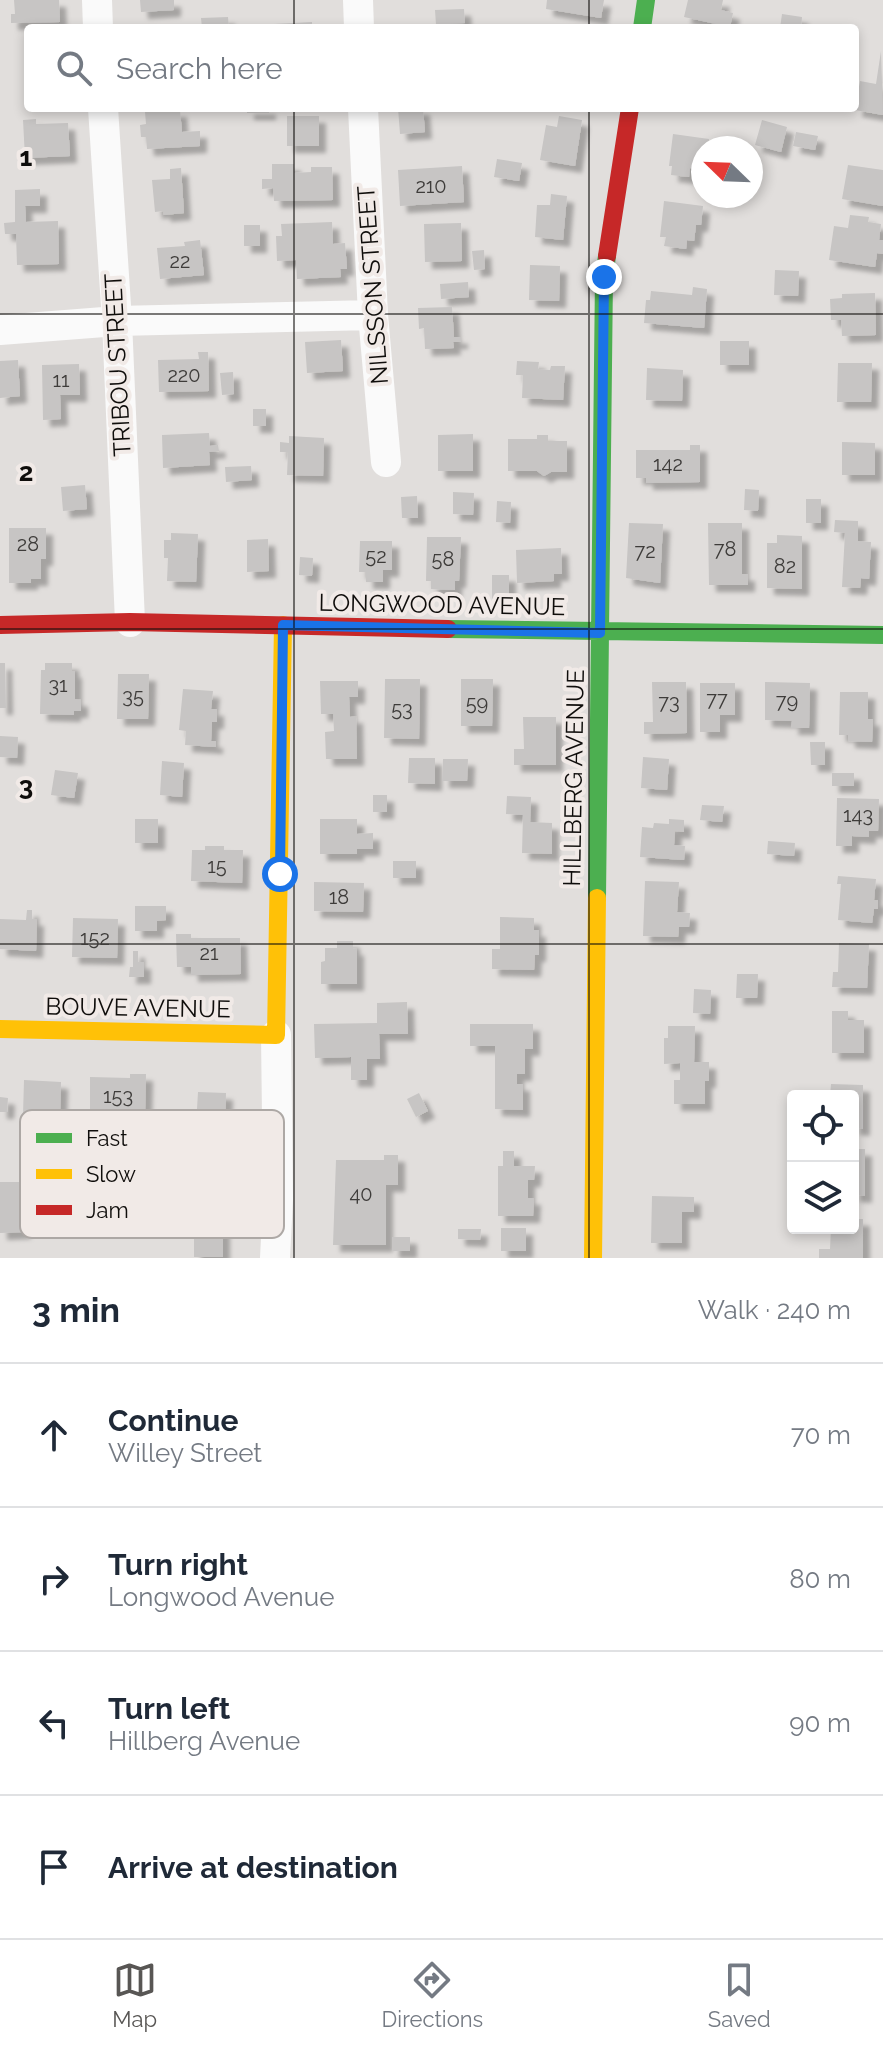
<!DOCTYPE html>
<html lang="en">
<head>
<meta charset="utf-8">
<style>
	:root { --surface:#fff; --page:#f6f6f7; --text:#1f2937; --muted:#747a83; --line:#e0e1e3; --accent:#585654 }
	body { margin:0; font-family:Raleway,sans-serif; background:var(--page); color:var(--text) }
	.controls { position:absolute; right:24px; bottom:24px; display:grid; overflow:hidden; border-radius:8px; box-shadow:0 4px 12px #0003 }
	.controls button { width:72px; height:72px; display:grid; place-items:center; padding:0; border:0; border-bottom:2px solid var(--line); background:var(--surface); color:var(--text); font:40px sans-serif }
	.compass { position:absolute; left:691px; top:136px; width:72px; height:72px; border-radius:50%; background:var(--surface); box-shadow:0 4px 12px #0003; rotate:293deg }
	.stop { position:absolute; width:24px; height:24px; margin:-18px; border:6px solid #1a73e8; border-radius:50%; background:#fff }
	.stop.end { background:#1a73e8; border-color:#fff; box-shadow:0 2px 8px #0008 }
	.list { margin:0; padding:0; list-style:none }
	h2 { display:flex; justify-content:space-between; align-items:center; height:104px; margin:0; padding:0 32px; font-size:34px }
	h2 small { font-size:26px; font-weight:400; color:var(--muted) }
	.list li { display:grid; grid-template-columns:52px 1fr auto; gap:24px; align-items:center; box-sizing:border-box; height:144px; padding:0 32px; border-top:2px solid var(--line) }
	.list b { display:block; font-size:30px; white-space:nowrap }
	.list p { margin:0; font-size:26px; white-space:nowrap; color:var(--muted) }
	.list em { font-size:26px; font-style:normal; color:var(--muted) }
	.icon { flex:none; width:44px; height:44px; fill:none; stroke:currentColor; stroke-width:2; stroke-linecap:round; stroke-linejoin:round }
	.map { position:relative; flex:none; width:883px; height:1258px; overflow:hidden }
	.search { position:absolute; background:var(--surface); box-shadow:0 4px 12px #0003; left:24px; right:24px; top:24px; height:88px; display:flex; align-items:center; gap:20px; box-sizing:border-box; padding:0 28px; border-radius:8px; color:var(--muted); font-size:30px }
	.sheet { height:680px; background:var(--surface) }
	nav { display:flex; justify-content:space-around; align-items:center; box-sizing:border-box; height:112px; border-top:2px solid var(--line); background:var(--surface); font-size:22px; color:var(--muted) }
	nav a { display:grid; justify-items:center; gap:4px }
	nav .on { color:var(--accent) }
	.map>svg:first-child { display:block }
</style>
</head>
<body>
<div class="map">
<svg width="883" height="1258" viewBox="0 0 883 1258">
	<defs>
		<filter id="shadow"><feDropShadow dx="7" dy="7" stdDeviation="2" flood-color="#0004"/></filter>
	</defs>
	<rect width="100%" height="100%" fill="#e1dedc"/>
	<path fill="#c7c5c4" filter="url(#shadow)" d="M14,0H59L60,22L11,23V14H15Z
		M140,0H174V10L141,12Z
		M547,0H604L601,18L546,9Z
		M688,0H723L721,10L733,13L730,27L684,17Z
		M464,9L465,23L436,25L435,10Z
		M782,14L802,17L801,28H780Z
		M228,17L229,28H202L201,18Z
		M312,22V28H274V24Z
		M881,51L883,115L855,110L860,81L876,84Z
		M247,108H269V113H247Z
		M398,108H423L425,132L400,134Z
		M180,110L182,132L200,131V146L147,149L146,137H141L140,125L146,124L145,112Z
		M287,116H319V146H287Z
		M559,116L582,120L575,166L540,160L546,125L557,127Z
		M36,119V124L68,123L70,156L25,158L23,120Z
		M762,120L787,127L781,152L755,145Z
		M796,132L818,136L815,150L793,146Z
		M673,134L709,139L708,148H703V170L690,168L689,177L671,175L672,166H669Z
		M497,159L522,163L519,181L494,177Z
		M272,164H294V173L311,172V167H332L333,200L274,201L273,188L262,189V179H272Z
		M848,165L883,170V206L842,199Z
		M462,166L464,202L400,206L398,170Z
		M181,168L184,213L164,215L163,211L155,212L152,180L170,179V169Z
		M40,189V206H25L26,222L58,221L59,264L17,265L16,234H5L4,223L15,222V190Z
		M551,194L567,196L563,240L535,237L537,205H550Z
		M664,201L703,206L701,225H696L694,241L687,240L686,249L664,246L666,237H660Z
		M850,215L869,217L868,222L881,224L879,240H883V254L877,253L875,267L829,260L834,226L848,228Z
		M332,222L333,244L345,243L347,269H340L341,277L297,279L296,260L277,261L276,236H282L281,224Z
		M461,223L462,261L425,262L424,224Z
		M244,225H260V246H244Z
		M200,240L204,275L160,279L157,248L185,246L184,242Z
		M484,250L485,269L474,270L472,251Z
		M530,265L560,266L559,301L529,300Z
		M775,270L799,271L798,296L774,295Z
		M468,282L469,297L441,299L440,284Z
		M693,287L707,289L704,328L644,323L646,300H650L651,291L692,295Z
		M875,293L876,335L842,336L841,320H831L830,299L842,298V294Z
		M452,307L454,337H461V342H453L454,348L425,349L424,328L419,329L418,308Z
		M341,340L343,371L307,373L305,342Z
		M720,341H749V365H720Z
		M198,352H208L209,391L159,392L158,360L199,359Z
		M18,360L20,396L0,398V361Z
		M517,361L539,362L538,369L550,370L551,366H565L563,400L522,398L523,375H516Z
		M838,363H872L871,402H837Z
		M79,364L80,395H60L61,419L43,420L42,365Z
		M647,368L683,370L682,401L646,400Z
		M233,372L234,394L222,395L220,373Z
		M253,409H266V426H253Z
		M209,433L210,446L218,445L219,451L209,452L210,465L163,468L162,435Z
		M473,434V471H438V435Z
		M537,435H548V441H567V472H551L544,476L537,471H508V439H537Z
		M289,436L324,438L323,476L287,475L288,452H280V442L289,443Z
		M842,442L875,443V475H842Z
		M690,445H700V482L646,483V478H636V450H690Z
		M251,466L252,480L226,482L225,467Z
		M85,485L87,509L63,511L61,487Z
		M745,489L759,490L758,511L744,510Z
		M453,492L474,493L473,515L453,514Z
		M417,496L418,518H402L401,497Z
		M806,499H821V523H806Z
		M497,501L511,502L510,523L496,522Z
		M835,520L858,521V541L871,542L869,579L861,578L860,588L842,587L845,533L834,532Z
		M629,523L663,524L660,583L626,578Z
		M708,523H742V574H748V585H709Z
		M9,528H46V559H41V579H31V583H9Z
		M171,533L198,534L196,582L167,581L168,558H164V540H171Z
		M777,535L802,536V589L767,588V543H777Z
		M427,537H461L459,581H455V590L431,589V581H426Z
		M268,539L269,571L247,572V540Z
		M360,541H392V570H383V582H366V572H359Z
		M561,548L562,574H554V581L517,583L516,550Z
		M300,557L313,558L312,576L299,575Z
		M492,575H509V602H492Z
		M0,663H5L6,708H0Z
		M45,663H72V671H75V699L81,700V711H74V715L40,714L41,670H45Z
		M118,674H149L148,719H117Z
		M385,679H420L419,739L384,738Z
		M461,679H493L492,726H461Z
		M320,681H358V697H349L350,717L356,716L357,759H326L325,732L334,731L333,714H321Z
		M652,682H686L687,733L644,734V722H653Z
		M765,682L810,683L809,728H791L792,721L765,720Z
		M700,683H735V715H720V732H700Z
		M183,689L213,691L211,709H217V722H212L211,741H216V747L185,745L186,731L179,730Z
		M840,692H868V719H873L872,742L848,741V735H839Z
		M523,717H556V765H514V749H524Z
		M0,736L18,737L17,758L0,757Z
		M810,742H825V765H811Z
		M643,757L669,759L667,790L641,788Z
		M409,758H435V784L408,783Z
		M443,759H468L467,781H442Z
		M162,761L184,763L182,797L160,795Z
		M55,770L78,773L74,798L51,795Z
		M832,773H854V786H832Z
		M373,795H387V812H373Z
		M507,796L531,797L530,822L552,823V854L522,853L523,815L506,814Z
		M837,798L879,799L878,831H869V837L852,836V846H836Z
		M702,805L724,806L722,822L700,820Z
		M135,819H158V843H135Z
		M320,819H357V834L373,833V849H357V854H320Z
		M669,819L684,820V832L675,831L674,845L685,846L684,860L640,857L642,827L653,828L654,823L669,824Z
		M768,841L795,843L794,856L767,854Z
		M205,846H224V850H243L242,883L191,881L192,850H205Z
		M393,861H416V878H393Z
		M838,876L876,879L874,900H878V909H874L872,923L838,920L841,884H837Z
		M645,881L679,882L677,912L690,913L689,927H679L678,937L643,936Z
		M314,882L364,883L363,912L314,911Z
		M135,906H166V920L157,921V931H135Z
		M27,910H32V919H37L36,951L0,949V919L26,920Z
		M500,917L534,918V930H539V955H535L534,970L492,969V949H500Z
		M73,918L118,919L117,958L72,957Z
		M176,934H191V938H240L241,974L191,975V967H177Z
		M337,941H353V949L357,948V984H321V962L325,961V948H337Z
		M839,943L869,944L867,988L832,987L833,972H838Z
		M133,951H138V962H144V977H129L130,967H133Z
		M737,974H758L757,998H736Z
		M694,989L711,990L710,1014L693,1013Z
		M407,1002L408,1034H379L380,1059H367V1080H351V1057L315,1058L314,1024L377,1023V1003Z
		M832,1011H848V1020H864V1053H832Z
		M470,1024H533V1049H525V1074H517V1084H523V1110L495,1109V1046H470Z
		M668,1026H695L694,1062H709V1081H705V1104H674V1080H680V1063L664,1064V1038H668Z
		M130,1074H146L145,1115L90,1114V1077L130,1078Z
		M24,1080L61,1082L60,1116L23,1115Z
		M831,1084L863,1085V1129L853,1128V1096H830Z
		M198,1092L226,1093L225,1129L206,1128V1144H214V1157L189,1156L190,1140H197V1123H185V1109H197Z
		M419,1093L428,1111L416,1117L407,1099Z
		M0,1097L8,1098L7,1112H0Z
		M853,1149H865V1196L853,1195Z
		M503,1151H514V1166H535L534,1180H528V1198H534L533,1216H498V1166H503Z
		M384,1155H398V1185H386V1245H333L336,1160H384Z
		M0,1182H22L24,1232L0,1233Z
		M186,1190L209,1191V1207H204L203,1220L223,1221V1257H194V1207H185Z
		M652,1196L694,1197V1212H682V1243H651Z
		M853,1219H863V1258H819V1249H830L831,1228H853Z
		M501,1228H526V1251H501Z
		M458,1229H481L480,1240L458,1239Z
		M392,1237H410V1251H392Z"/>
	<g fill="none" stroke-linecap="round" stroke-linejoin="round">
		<path stroke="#fafafa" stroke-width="30" d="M97,0L98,28
			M358,0L359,28
			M103,108L117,321L130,622
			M363,108L373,315L386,462
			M0,330L117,321L373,315
			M275,1258L278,1199L276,1035"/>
		<path stroke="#4caf50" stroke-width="18" d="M642,28L646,0
			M448,629L883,635
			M597,898L604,277L607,256"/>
		<path stroke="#ffc107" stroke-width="18" d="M0,1029L276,1035L283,625
			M593,1258L597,898"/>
		<path stroke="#c62828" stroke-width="18" d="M607,256L630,108
			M0,625L130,622L448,629"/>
	</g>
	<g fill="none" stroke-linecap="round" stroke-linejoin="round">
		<path stroke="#1a73e8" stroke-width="10" d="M280,874L283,625L600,633L604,277"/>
	</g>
	<path fill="none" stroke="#0f0d0b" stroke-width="2" stroke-opacity="0.55" d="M294,0V28M589,0V28M294,108V1258M589,108V1258M0,314H883M0,629H883M0,944H883"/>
	<g text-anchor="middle" stroke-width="8" stroke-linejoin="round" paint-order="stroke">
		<g font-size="20" fill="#3e3c3a">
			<text x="431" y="193">210</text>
			<text x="180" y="268">22</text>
			<text x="184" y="382">220</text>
			<text x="61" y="387">11</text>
			<text x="668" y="471">142</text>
			<text x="28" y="551">28</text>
			<text x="725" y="556">78</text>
			<text x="645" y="558">72</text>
			<text x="376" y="563">52</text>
			<text x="443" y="566">58</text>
			<text x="785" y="573">82</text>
			<text x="58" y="692">31</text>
			<text x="133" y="703">35</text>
			<text x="717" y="706">77</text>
			<text x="787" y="708">79</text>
			<text x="669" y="709">73</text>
			<text x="477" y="710">59</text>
			<text x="402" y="716">53</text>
			<text x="858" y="822">143</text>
			<text x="217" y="873">15</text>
			<text x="339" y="904">18</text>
			<text x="95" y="945">152</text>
			<text x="209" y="960">21</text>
			<text x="118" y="1103">153</text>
			<text x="361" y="1201">40</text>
		</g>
		<g font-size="24" fill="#0f0d0b" stroke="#f1eae7">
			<text transform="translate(373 285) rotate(-94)" y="8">NILSSON STREET</text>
			<text transform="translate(118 365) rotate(-93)" y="8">TRIBOU STREET</text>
			<text transform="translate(442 605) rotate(1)" y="8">LONGWOOD AVENUE</text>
			<text transform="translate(574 778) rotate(-89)" y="8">HILLBERG AVENUE</text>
			<text transform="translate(138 1008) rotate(1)" y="8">BOUVE AVENUE</text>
		</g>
	</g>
	<rect x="20" y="1110" width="264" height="128" rx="12" fill="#f1eae7" stroke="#ada8a5" stroke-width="2"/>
	<rect x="36" y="1133" width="36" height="10" fill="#4caf50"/>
	<rect x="36" y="1169" width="36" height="10" fill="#ffc107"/>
	<rect x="36" y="1205" width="36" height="10" fill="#c62828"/>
	<g font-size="22" fill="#0f0d0b">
		<text x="86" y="1146">Fast</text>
		<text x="86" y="1182">Slow</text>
		<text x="86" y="1218">Jam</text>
	</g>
	<g font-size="26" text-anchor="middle" font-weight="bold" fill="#0f0d0b" stroke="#f1eae7" stroke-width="8" stroke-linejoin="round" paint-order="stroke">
		<text x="26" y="166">1</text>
		<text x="26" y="481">2</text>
		<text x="26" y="795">3</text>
	</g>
</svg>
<div class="controls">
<button><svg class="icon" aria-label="locate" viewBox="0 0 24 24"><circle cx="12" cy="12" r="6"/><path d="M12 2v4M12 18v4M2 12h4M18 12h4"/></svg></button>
<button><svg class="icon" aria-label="layers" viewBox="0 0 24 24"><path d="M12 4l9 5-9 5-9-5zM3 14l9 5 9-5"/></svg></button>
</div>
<svg class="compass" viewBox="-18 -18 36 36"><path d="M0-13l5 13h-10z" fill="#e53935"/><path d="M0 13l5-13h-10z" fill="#747a83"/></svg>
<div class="stop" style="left:280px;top:874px"></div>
<div class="stop end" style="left:604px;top:277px"></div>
<div class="search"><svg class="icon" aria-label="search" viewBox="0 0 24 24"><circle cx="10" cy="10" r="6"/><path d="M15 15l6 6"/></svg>Search here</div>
</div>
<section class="sheet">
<h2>3 min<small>Walk · 240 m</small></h2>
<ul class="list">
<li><svg class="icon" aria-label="ahead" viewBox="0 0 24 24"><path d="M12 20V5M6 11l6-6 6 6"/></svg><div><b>Continue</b><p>Willey Street</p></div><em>70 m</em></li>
<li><svg class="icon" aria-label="right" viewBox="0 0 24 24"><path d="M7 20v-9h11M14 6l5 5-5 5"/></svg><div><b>Turn right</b><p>Longwood Avenue</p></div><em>80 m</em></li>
<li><svg class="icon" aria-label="left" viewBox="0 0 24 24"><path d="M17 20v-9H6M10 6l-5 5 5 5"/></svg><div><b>Turn left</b><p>Hillberg Avenue</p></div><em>90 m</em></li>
<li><svg class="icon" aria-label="arrive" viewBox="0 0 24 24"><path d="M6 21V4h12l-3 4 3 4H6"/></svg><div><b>Arrive at destination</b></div></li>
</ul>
</section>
<nav>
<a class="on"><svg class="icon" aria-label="map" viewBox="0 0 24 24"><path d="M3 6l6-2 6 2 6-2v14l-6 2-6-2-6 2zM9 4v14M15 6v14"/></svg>Map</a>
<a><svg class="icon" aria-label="directions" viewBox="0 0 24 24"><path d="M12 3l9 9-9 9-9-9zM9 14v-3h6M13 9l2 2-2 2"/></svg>Directions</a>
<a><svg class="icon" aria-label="saved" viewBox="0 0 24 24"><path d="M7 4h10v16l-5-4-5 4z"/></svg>Saved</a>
</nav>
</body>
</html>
